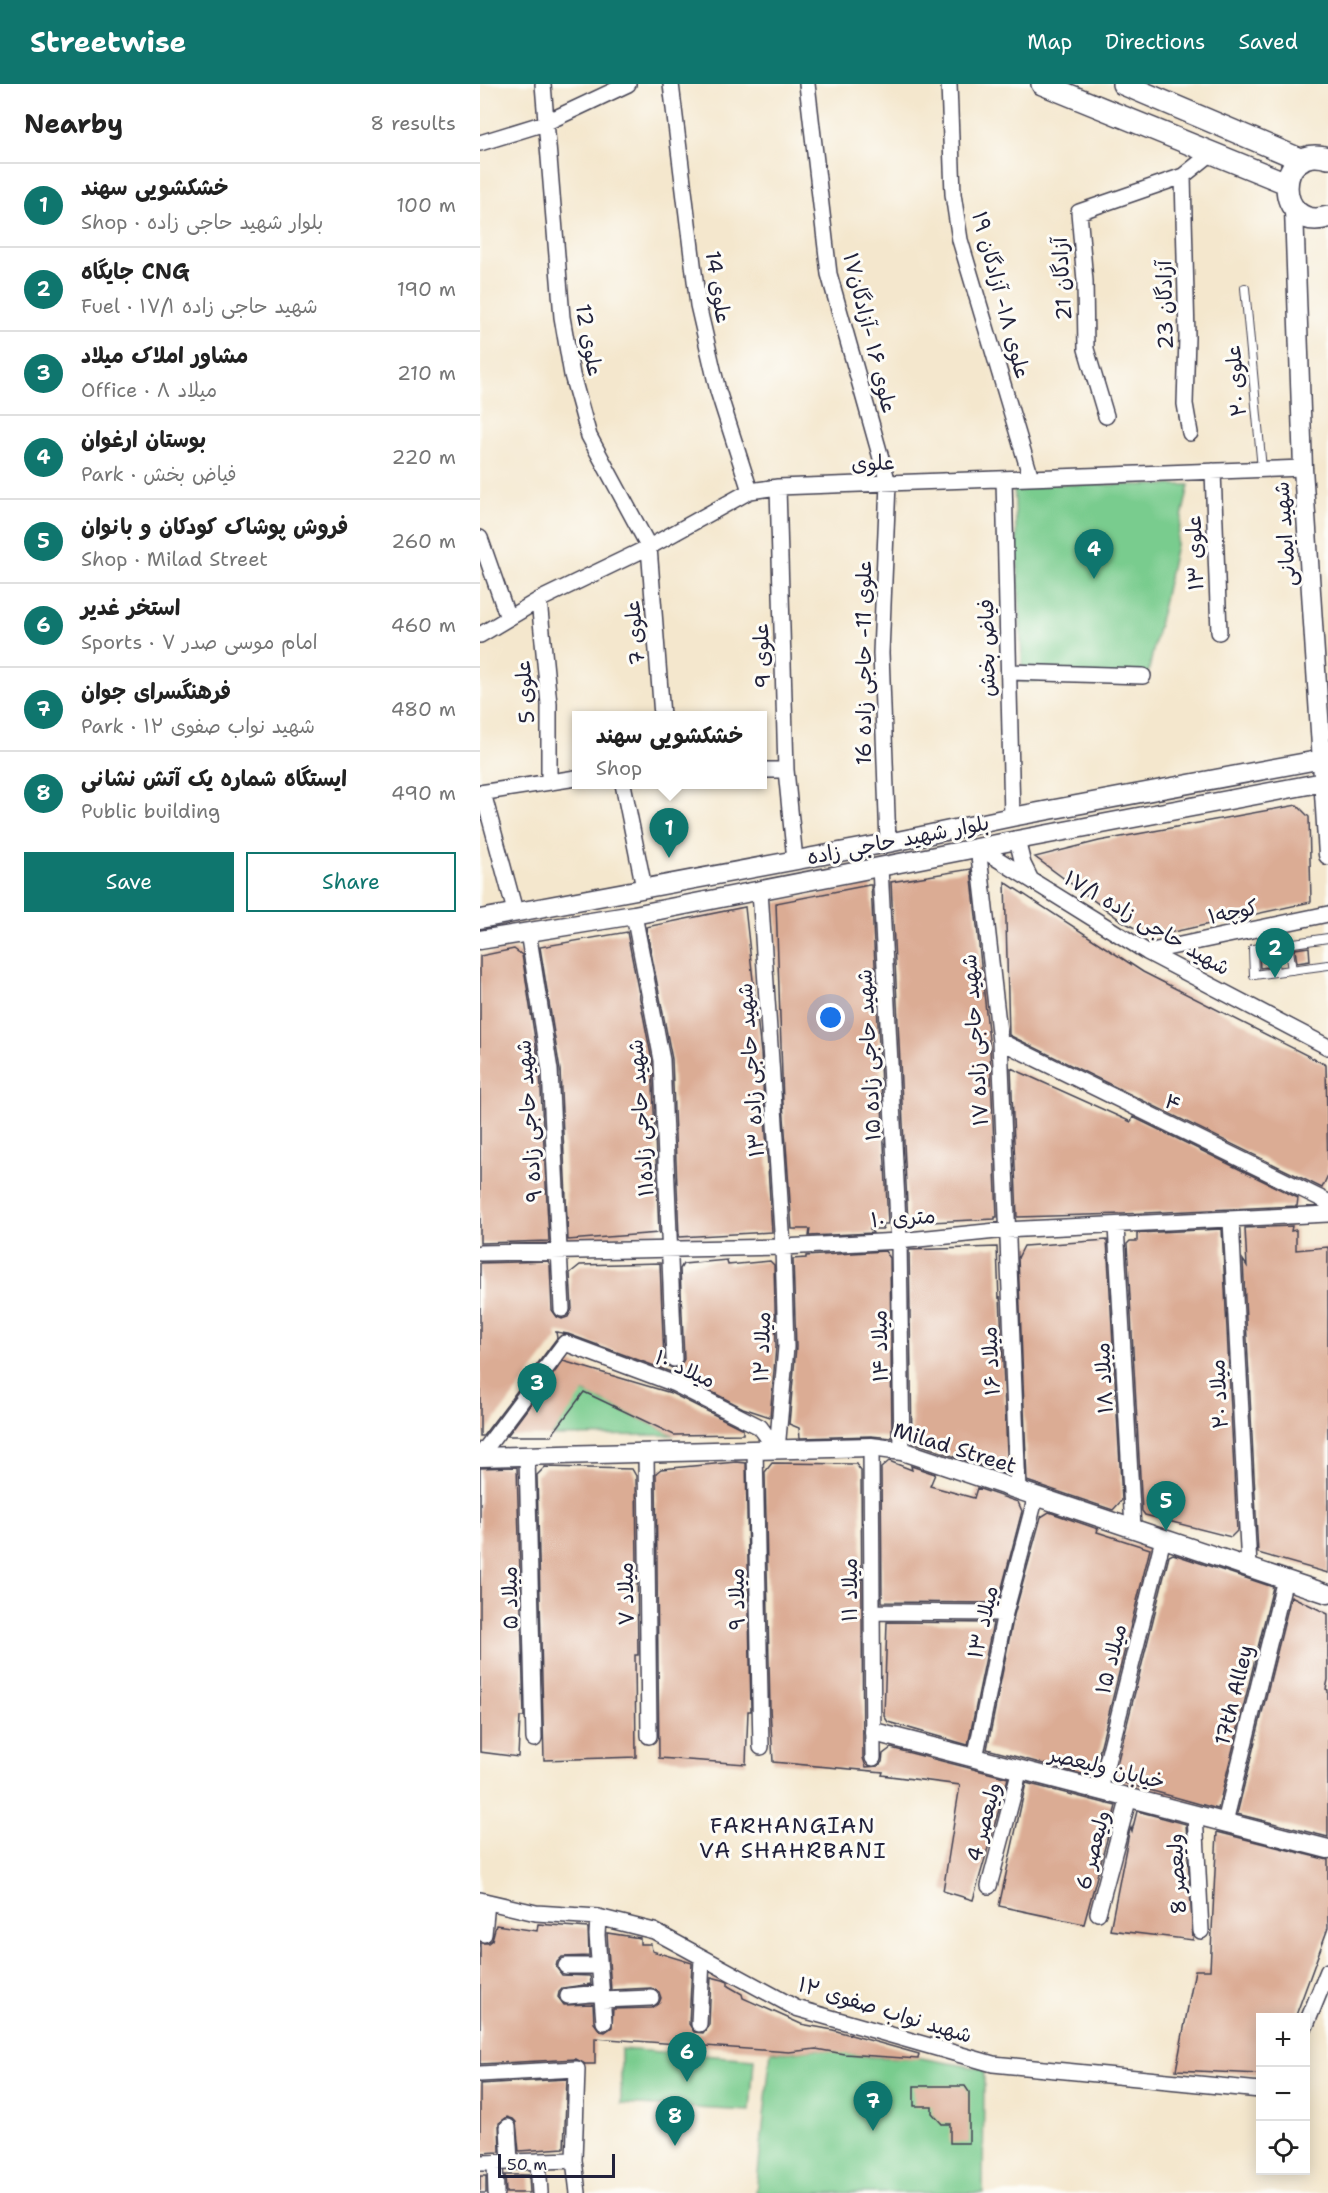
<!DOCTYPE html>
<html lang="en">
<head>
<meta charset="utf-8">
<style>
	:root { --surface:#fff; --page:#f2f2f2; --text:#222; --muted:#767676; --line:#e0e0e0; --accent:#0f766e }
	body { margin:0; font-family:"Shantell Sans","Playpen Sans Arabic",sans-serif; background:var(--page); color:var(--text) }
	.controls { position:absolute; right:18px; bottom:18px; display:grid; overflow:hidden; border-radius:0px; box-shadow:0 3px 15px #0003 }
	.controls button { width:54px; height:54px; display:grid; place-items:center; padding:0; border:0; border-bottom:2px solid var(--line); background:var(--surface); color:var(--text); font:30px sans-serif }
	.scale { position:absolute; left:18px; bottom:15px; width:117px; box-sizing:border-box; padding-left:6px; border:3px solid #22223b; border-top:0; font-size:16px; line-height:21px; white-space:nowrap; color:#22223b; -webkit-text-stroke:4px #fdfcf7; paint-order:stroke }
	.you { position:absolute; left:351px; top:934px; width:21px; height:21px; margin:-15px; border:4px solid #fff; border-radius:50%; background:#1a73e8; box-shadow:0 0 0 9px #1a73e833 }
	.badge { display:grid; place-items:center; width:39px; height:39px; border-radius:50%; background:var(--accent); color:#fff; font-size:20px; font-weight:700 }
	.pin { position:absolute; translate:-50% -50px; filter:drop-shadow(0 2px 3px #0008) }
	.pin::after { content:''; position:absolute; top:32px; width:21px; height:18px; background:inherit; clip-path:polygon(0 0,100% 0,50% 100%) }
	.popup { position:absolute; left:92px; top:627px; width:195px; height:78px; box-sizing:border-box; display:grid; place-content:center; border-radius:0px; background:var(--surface); filter:drop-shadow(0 2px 4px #0005); font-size:20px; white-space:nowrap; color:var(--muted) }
	.popup b { font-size:22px; color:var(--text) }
	.popup::after { content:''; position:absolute; left:50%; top:100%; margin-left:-12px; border:12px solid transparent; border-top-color:var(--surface) }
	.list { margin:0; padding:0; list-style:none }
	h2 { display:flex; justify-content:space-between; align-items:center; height:78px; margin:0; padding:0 24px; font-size:26px }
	h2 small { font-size:20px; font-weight:400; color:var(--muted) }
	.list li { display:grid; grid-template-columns:39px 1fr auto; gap:18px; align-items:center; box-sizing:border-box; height:84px; padding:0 24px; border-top:2px solid var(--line) }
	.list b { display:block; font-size:22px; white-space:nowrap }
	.list p { margin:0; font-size:20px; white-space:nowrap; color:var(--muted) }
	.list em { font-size:20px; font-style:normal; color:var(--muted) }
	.actions { display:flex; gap:12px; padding:18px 24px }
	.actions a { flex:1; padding:14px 0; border:2px solid var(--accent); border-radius:0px; text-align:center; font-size:21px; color:var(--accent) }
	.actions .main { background:var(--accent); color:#fff }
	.icon { flex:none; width:33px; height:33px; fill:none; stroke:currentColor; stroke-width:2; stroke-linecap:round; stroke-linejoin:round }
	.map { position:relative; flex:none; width:848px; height:2109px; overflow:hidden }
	header { display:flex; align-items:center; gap:36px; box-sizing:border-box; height:84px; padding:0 30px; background:var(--accent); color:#fff }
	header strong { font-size:28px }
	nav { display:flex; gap:33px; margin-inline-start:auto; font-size:21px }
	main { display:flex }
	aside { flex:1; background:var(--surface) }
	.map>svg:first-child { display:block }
</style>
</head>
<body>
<header>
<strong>Streetwise</strong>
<nav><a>Map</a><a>Directions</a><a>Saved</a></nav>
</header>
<main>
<aside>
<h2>Nearby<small>8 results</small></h2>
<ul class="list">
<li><span class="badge">1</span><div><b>خشکشویی سهند</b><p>Shop · بلوار شهید حاجی زاده</p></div><em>100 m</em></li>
<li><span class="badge">2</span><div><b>جایگاه CNG</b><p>Fuel · شهید حاجی زاده ۱۷/۱</p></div><em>190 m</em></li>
<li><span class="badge">3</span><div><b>مشاور املاک میلاد</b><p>Office · میلاد ۸</p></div><em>210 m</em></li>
<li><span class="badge">4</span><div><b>بوستان ارغوان</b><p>Park · فیاض بخش</p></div><em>220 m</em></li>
<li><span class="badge">5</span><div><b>فروش پوشاک کودکان و بانوان</b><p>Shop · Milad Street</p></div><em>260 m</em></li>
<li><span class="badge">6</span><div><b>استخر غدیر</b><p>Sports · امام موسی صدر ۷</p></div><em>460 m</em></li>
<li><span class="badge">7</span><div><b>فرهنگسرای جوان</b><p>Park · شهید نواب صفوی ۱۲</p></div><em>480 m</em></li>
<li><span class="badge">8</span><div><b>ایستگاه شماره یک آتش نشانی</b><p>Public building</p></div><em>490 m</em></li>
</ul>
<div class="actions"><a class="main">Save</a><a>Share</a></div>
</aside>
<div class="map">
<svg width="848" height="2109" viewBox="0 0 848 2109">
	<rect width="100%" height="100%" fill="#fdfcf7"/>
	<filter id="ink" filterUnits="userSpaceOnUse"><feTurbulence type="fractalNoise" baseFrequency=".0167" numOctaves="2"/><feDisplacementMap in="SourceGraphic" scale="12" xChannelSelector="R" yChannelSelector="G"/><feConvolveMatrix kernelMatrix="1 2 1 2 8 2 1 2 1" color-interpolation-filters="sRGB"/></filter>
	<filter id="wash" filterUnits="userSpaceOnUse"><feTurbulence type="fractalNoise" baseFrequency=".008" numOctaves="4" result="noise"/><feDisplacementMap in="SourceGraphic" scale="24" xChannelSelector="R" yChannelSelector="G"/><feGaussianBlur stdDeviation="1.35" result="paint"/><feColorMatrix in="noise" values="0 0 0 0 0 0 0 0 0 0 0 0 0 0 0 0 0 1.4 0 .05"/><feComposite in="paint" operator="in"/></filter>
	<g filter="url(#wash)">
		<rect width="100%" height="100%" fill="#f4e7cd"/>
		<path fill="#79cc8e" stroke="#4e7764" stroke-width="1.5" d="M534,400L709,401L668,590L543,598Z
			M102,1307L194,1351L71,1352Z
			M141,1965L274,1975L270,2027L141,2020Z
			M336,1965L392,1973L440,1974L504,1985L503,2109H276L291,1967C306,1971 320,1966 336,1965Z"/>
		<g id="blocks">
			<path fill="#dbac94" d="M817,721L829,733L831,818L670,853L639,835L555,773L619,757Z
				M491,785L510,966L517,1133H515V1135L428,1139L411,798Z
				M525,798L663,888L846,981L848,1091L842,1104L529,951Z
				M389,801H391L408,1140H402L403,1145H390L393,1149L329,1152L330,1145H312L303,1019L296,819Z
				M265,823L281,969L292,1148L199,1153L192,975L166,843Z
				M147,848L172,977L179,1149L88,1156L80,986L60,863Z
				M829,863L830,877L817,879L815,865Z
				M34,865L42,871L60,987L69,1157L0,1159V872Z
				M787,869L788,883L780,884L779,870Z
				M531,984L651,1038L653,1033L818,1114L817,1122L643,1130L537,1133Z
				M812,1142L811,1147L816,1146V1166L848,1163V1489L778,1469L763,1176L767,1182L765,1144Z
				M742,1145L757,1447L751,1453L665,1431L662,1427L647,1160L650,1157H657V1149Z
				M627,1156L642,1416L633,1426L547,1397L538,1174L544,1162Z
				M517,1163L519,1215L520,1212L528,1391L432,1358L429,1166Z
				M405,1167L410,1174L412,1354L391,1352L320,1354L319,1344L309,1340L316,1263L313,1175L326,1174V1172Z
				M247,1176L248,1181L290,1177L294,1181L296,1263L290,1333L263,1324L199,1291L88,1250L76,1248L77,1254L3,1352H0V1179L68,1177L70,1181L72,1226L77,1233L82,1235L88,1233L92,1225L90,1189L100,1181L180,1179L184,1275L186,1281L194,1285L200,1283L204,1275L200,1185L203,1180Z
				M83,1277L191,1309L263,1345V1350L194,1351L104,1308L71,1352H27Z
				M409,1377L432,1386L431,1382L455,1390L450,1402L494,1414L497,1404L538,1418L542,1427L518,1519L402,1518L401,1384Z
				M256,1378L266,1379L271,1627H268L266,1680L179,1674L176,1389L181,1385Z
				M292,1379L376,1380L381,1387L383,1674L386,1683L398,1682L402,1678L403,1670L411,1664L528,1694L493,1816L463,1807L480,1701L402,1691L403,1688L293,1678L290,1624L285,1388Z
				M37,1383L44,1633H40L38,1673L0,1668V1384Z
				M65,1383L152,1385L156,1392L158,1571H155L156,1673L64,1676L57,1391Z
				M569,1428L618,1445L617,1448L670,1465L613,1693L507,1665L534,1531L561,1433Z
				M693,1470L793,1503L738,1725L633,1696L689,1472Z
				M811,1512L848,1530V1596L846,1605L848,1606V1753L757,1730Z
				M407,1538L513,1539L488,1661L408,1638L404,1632Z
				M546,1699L636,1722L604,1840L519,1822Z
				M657,1727L706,1740L713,1856L630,1846L649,1749L651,1744L652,1747Z
				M737,1748L848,1776V1844L815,1934H780V1990L696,1986L715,1886H730Z
				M58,1840L108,1844L109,1872L82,1873L77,1878L76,1883L82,1891L110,1892L111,1900L83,1904L79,1908L78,1913L84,1921L113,1920L114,1939L120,1947L125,1948L132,1943L133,1925L172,1924L179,1919L181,1914L179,1908L171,1904L131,1906L127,1849L160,1854V1860H171L172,1867L212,1879L209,1940L214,1948L223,1949L229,1941L231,1893L243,1896L248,1898V1902L262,1910L263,1914L321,1940L353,1946L439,1970L438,1975L364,1970L336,1965L309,1968L115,1954V1980H105L96,1975L0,1980V1859H8L12,1856L16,1841L57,1847Z
				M87,1995L84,2064L39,2067L36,2038L33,2035L27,2033L19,2039L20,2068L0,2069V2000Z
				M434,2002H485L489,2008V2059H470V2040H462L452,2029V2022H434Z
				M25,2091H49L50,2109H26Z
				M0,2092H6V2109H0Z"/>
		</g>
	</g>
	<g filter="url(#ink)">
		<use href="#blocks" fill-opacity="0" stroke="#424051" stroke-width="1.5"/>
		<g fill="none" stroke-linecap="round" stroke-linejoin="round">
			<g stroke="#424051" stroke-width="10">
				<path id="service" d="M765,204L782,385
					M848,854L773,865L774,891L848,881
					M808,860L812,886
					M792,862L795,888"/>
			</g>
			<g stroke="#424051" stroke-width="18">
				<path id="minor" d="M63,0L82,233L92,291L109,352L169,463L182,632
					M191,0L218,221L238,307L270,407
					M327,0L349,190L408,399L401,569L408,759
					M469,0L473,110L480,156L551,394
					M0,59L65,39L148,0
					M703,92L707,253L705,320L710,349
					M626,332L606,265L605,197L599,128L703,92L733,68
					M733,387L739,548
					M524,395L532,733
					M298,403L306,686L315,776
					M0,454L28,534
					M59,516L69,620V698
					M0,551L59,516L169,463L270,407L298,403L823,384
					M529,588L663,592
					M282,686H306
					M143,700L164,804
					M0,709L96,694
					M3,709L35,827
					M537,756L543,780L550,794
					M498,763L520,957L538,1406
					M498,763L667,868L848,963
					M400,783L419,1157L422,1367
					M280,807L303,1163L306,1263L297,1366
					M154,831L182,976L194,1275
					M48,848L70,986L82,1225
					M667,868L848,830
					M520,957L848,1118
					M751,1136L769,1483
					M636,1142L653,1444
					M0,1169L303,1163L419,1157L526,1146L848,1130
					M391,1363L393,1674
					M275,1366L281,1663
					M166,1369L169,1652
					M0,1372L85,1259L195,1300L280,1343L297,1366
					M47,1372L54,1655
					M391,1528L525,1529
					M495,1674L525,1529L556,1412
					M620,1706L683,1455
					M715,1730L721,1847
					M745,1738L805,1495
					M509,1802L540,1685
					M0,1816L56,1829L118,1833L174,1847L316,1924L513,1980L780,2006
					M618,1829L649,1713
					M118,1833L117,1851L124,1938
					M4,1850L7,1818
					M86,1882H119
					M88,1912L121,1909
					M122,1916L171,1914
					M219,1940L222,1874
					M826,1941L848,1887
					M0,1990L97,1985L94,2076L98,2109
					M28,2043L30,2078
					M58,2077L60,2109
					M0,2079L94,2076
					M15,2079L16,2109"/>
			</g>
			<g stroke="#424051" stroke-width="21">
				<path id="tertiary" d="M814,125L823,384L848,771
					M0,835L408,759L532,733L843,675
					M0,856L154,831L537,756L844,698
					M0,1373L391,1363L422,1367L848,1510
					M394,1648L848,1765"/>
			</g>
			<g stroke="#424051" stroke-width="24">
				<path id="secondary" d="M562,0L806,99
					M643,0L822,76
					M848,74C793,58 794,149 848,133"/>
			</g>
			<use href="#service" stroke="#fff" stroke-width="8"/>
			<use href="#minor" stroke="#fff" stroke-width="15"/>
			<use href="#tertiary" stroke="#fff" stroke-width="18"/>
			<use href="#secondary" stroke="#fff" stroke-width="21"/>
		</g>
	</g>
	<g text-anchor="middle" stroke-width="6" stroke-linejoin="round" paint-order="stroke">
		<g font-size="21" fill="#22223b" stroke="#fdfcf7">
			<text transform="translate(582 195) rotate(-93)" y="7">آزادگان 21</text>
			<text transform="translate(238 203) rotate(81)" y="7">علوی 14</text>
			<text transform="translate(521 211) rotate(75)" y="7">علوی ۱٨- آزادگان ۱۹</text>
			<text transform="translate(685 221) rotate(-91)" y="7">آزادگان 23</text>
			<text transform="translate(390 249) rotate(76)" y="7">علوی ۱۶ -آزادگان۱۷</text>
			<text transform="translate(109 256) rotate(80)" y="7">علوی 12</text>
			<text transform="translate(756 297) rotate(-95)" y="7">علوی ۲۰</text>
			<text transform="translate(393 379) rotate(-2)" y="7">علوی</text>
			<text transform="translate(805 450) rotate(-94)" y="7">شهید ایمانی</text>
			<text transform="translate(715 469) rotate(-92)" y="7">علوی ۱۳</text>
			<text transform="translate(155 549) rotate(-95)" y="7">علوی 7</text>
			<text transform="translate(507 564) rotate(-91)" y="7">فیاض بخش</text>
			<text transform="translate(282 572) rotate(-92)" y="7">علوی 9</text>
			<text transform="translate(384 579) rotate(-90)" y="7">علوی 11- حاجی زاده 16</text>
			<text transform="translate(45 608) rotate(-94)" y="7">علوی 5</text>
			<text transform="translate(418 756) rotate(-11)" y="7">بلوار شهید حاجی زاده</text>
			<text transform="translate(753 828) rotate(-12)" y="7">کوچه۱</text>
			<text transform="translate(667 839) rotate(30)" y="7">شهید حاجی زاده ۱۷/۱</text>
			<text transform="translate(495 956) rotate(-94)" y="7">شهید حاجی زاده ۱۷</text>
			<text transform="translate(389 971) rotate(-93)" y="7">شهید حاجی زاده ۱۵</text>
			<text transform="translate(271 986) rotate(-94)" y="7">شهید حاجی زاده ۱۳</text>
			<text transform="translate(693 1019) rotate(26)" y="7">۴</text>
			<text transform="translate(161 1034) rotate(-94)" y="7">شهید حاجی زاده۱۱</text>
			<text transform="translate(49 1037) rotate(-94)" y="7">شهید حاجی زاده ۹</text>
			<text transform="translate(423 1134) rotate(-4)" y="7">۱۰ متری</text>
			<text transform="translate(400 1262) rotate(-91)" y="7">میلاد ۱۴</text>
			<text transform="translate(282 1263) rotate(-88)" y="7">میلاد ۱۲</text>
			<text transform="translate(511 1277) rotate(-93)" y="7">میلاد ۱۶</text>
			<text transform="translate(205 1285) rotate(24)" y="7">میلاد ۱۰</text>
			<text transform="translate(624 1294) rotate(-93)" y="7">میلاد ۱۸</text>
			<text transform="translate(739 1310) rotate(-93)" y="7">میلاد ۲۰</text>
			<text transform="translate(475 1364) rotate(17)" y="7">Milad Street</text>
			<text transform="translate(370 1506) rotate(-90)" y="7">میلاد ۱۱</text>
			<text transform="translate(146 1510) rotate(-91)" y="7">میلاد ۷</text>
			<text transform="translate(30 1514) rotate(-91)" y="7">میلاد ۵</text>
			<text transform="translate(257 1515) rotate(-91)" y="7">میلاد ۹</text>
			<text transform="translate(503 1538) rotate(-77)" y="7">میلاد ۱۳</text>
			<text transform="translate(631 1575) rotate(-76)" y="7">میلاد ۱۵</text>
			<text transform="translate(754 1611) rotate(-76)" y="7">17th Alley</text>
			<text transform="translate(627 1684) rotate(14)" y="7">خیابان ولیعصر</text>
			<text transform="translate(504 1738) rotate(-75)" y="7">ولیعصر 4</text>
			<text transform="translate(613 1766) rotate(-75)" y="7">ولیعصر 6</text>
			<text transform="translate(697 1790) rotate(-93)" y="7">ولیعصر 8</text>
			<text transform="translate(405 1926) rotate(17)" y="7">شهید نواب صفوی ۱۲</text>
		</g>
		<g font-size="22" letter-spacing="1.5" fill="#22223b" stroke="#fdfcf7">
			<text x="313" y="1749">FARHANGIAN<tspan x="313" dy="25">VA SHAHRBANI</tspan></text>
		</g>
	</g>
</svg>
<div class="controls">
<button>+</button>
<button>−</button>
<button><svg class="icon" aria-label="locate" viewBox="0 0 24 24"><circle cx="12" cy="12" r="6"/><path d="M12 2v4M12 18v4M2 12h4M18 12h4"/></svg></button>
</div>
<div class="scale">50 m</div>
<div class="you"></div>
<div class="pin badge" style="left:189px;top:774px">1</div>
<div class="popup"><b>خشکشویی سهند</b>Shop</div>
<div class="pin badge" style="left:795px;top:894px">2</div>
<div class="pin badge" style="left:57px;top:1329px">3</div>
<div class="pin badge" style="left:614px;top:495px">4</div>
<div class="pin badge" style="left:686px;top:1447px">5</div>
<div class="pin badge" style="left:207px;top:1998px">6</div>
<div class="pin badge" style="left:393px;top:2047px">7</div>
<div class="pin badge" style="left:195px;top:2062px">8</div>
</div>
</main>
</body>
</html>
